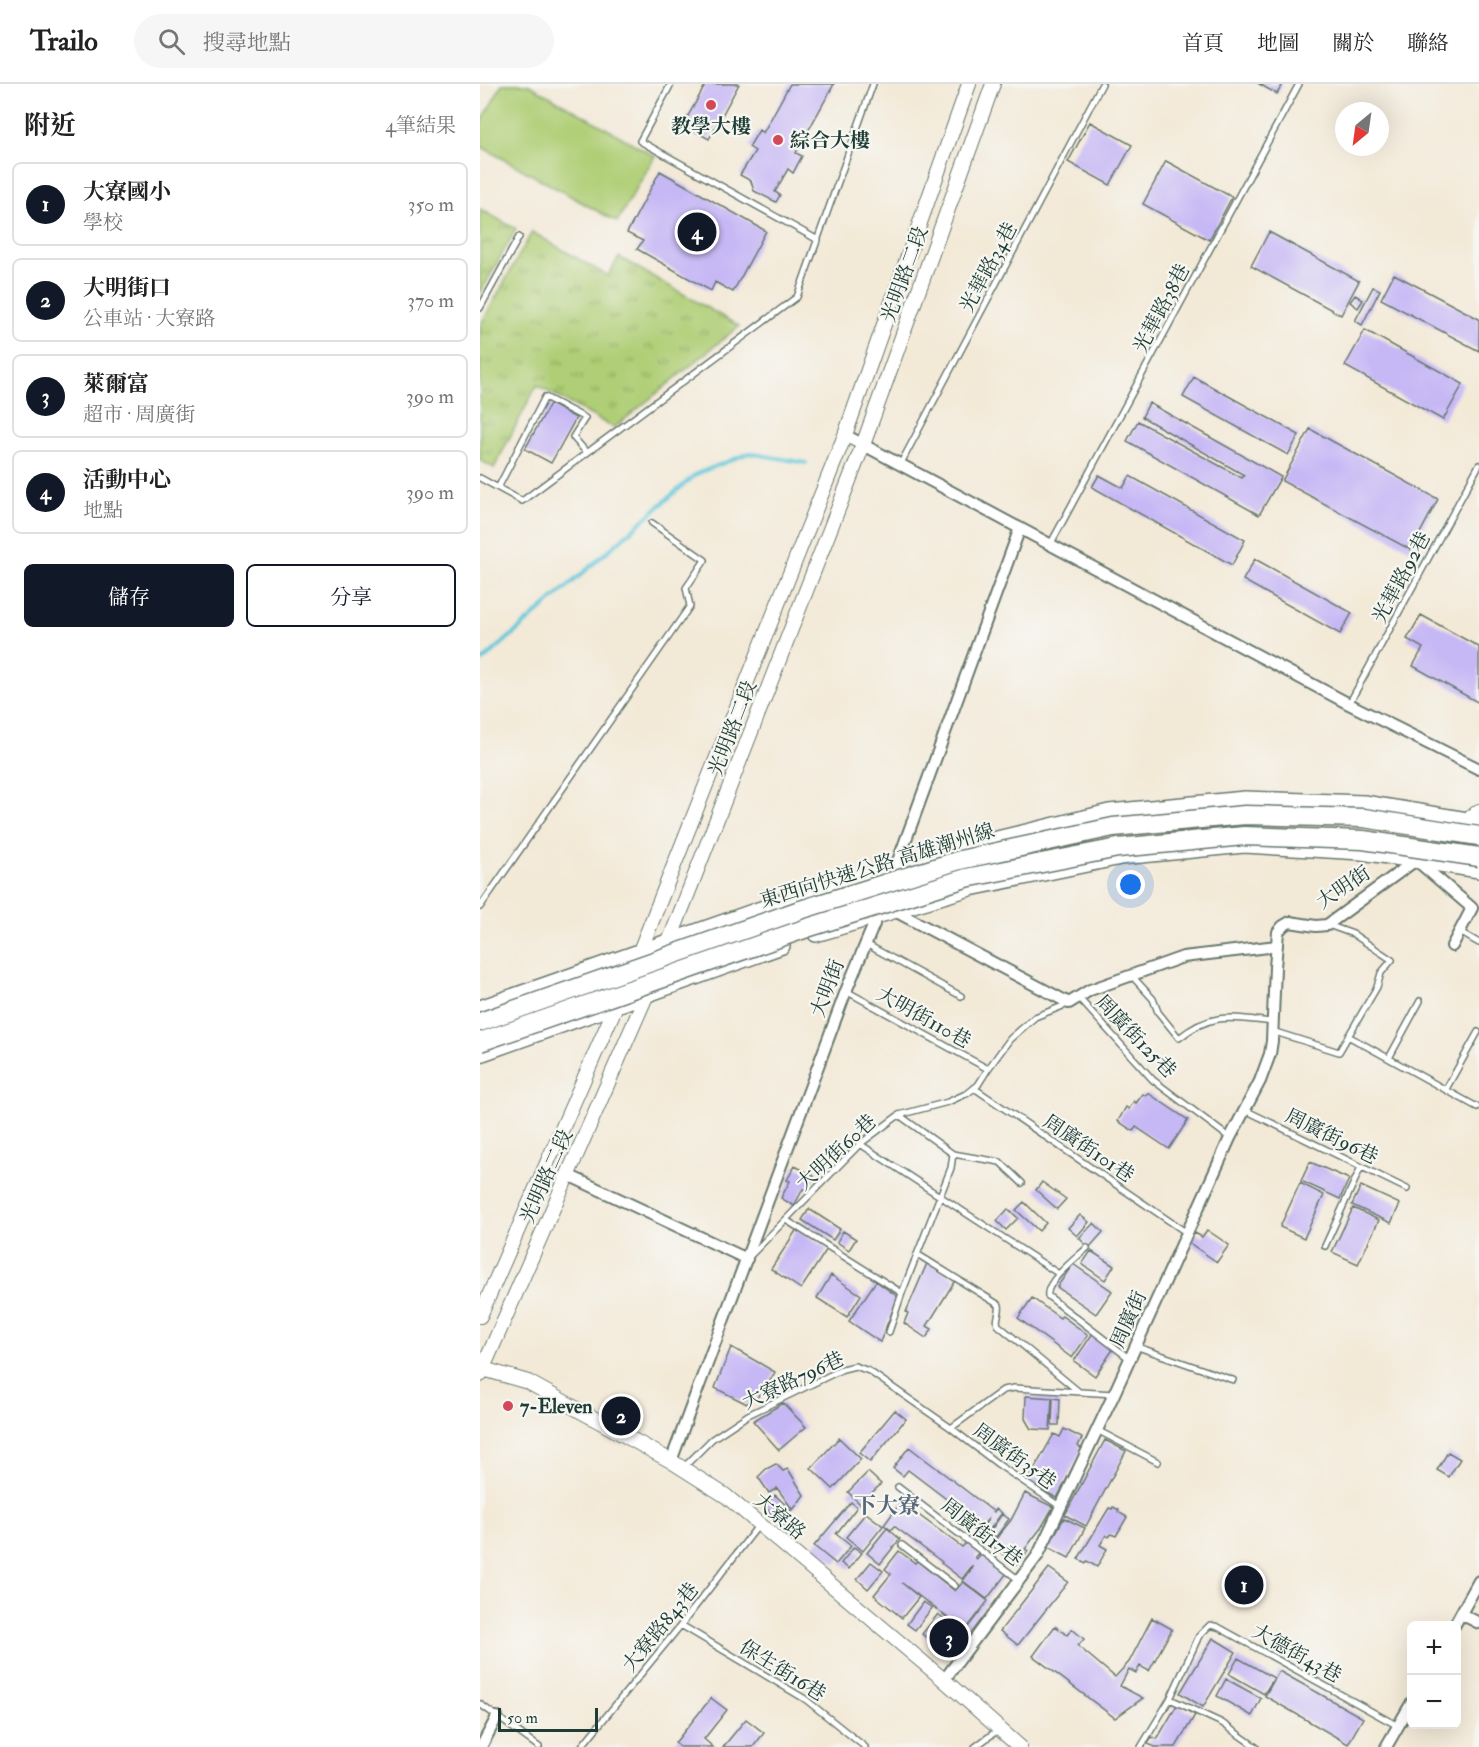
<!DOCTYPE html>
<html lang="zh-TW">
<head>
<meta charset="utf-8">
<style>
	:root { --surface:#fff; --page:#f6f6f6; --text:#222; --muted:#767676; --line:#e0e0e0; --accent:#111827 }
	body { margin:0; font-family:"IM FELL Double Pica","Noto Serif TC",serif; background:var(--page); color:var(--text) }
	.controls { position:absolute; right:18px; bottom:18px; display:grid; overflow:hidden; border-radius:9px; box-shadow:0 6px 24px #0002 }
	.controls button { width:54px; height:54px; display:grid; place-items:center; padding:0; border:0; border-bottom:2px solid var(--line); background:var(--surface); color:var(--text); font:30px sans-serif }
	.compass { position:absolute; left:855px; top:18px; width:54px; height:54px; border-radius:50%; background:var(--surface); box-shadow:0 6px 24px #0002; rotate:209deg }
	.scale { position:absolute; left:18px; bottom:15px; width:100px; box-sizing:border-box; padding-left:6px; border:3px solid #1f3d34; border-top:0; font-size:16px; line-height:21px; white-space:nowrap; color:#1f3d34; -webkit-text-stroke:4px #f6f6f2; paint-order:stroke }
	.you { position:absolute; left:651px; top:801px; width:21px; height:21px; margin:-15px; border:4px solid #fff; border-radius:50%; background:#1a73e8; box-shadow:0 0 0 9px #1a73e833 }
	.badge { display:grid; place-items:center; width:39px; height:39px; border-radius:50%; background:var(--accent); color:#fff; font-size:20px; font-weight:700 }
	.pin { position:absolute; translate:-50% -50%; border:3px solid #fff; box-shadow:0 2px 6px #0006 }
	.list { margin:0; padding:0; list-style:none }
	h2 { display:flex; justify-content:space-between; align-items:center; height:78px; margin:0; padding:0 24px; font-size:26px }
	h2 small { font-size:20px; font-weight:400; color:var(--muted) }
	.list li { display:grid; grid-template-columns:39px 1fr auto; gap:18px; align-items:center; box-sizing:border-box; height:84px; margin:0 12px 12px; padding:0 12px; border:2px solid var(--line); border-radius:9px }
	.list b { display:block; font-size:22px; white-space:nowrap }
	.list p { margin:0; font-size:20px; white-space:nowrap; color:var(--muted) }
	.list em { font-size:20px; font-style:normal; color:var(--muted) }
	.actions { display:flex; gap:12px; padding:18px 24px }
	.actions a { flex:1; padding:14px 0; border:2px solid var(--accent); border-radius:9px; text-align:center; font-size:21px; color:var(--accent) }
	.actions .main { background:var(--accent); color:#fff }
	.icon { flex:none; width:33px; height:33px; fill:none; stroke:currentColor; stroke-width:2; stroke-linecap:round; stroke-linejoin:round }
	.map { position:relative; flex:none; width:999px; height:1663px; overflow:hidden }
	header { display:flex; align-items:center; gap:36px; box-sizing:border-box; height:84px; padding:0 30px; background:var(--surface); border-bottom:2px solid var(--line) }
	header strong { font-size:28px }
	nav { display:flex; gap:33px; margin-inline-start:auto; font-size:21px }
	.search { width:420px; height:54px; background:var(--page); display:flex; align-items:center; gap:15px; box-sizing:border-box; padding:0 21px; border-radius:33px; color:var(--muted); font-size:22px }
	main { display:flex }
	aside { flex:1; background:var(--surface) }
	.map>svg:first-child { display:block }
</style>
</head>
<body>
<header>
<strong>Trailo</strong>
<div class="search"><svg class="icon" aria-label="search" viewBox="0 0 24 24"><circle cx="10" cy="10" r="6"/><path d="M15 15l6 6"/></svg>搜尋地點</div>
<nav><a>首頁</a><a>地圖</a><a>關於</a><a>聯絡</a></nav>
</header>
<main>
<aside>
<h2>附近<small>4筆結果</small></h2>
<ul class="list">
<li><span class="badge">1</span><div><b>大寮國小</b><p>學校</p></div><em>350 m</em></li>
<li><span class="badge">2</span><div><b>大明街口</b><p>公車站 · 大寮路</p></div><em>370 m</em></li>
<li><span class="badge">3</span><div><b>萊爾富</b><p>超市 · 周廣街</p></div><em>390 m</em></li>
<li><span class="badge">4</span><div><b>活動中心</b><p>地點</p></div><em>390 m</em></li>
</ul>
<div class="actions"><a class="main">儲存</a><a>分享</a></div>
</aside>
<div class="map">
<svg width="999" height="1663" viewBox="0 0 999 1663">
	<defs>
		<pattern id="grass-tufts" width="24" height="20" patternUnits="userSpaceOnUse" patternTransform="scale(1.5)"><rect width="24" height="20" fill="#afce75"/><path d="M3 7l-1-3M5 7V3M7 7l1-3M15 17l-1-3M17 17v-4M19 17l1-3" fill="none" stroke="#8ea861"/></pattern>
	</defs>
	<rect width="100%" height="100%" fill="#f6f6f2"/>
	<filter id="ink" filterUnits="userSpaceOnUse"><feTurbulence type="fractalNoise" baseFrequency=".0167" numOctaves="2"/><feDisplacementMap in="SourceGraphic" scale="12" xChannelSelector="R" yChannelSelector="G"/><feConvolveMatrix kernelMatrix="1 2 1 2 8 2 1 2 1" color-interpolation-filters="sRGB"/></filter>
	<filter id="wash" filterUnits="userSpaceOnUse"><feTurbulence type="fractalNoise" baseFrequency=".008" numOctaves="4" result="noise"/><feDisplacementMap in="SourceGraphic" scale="24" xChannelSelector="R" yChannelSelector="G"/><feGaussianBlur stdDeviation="1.35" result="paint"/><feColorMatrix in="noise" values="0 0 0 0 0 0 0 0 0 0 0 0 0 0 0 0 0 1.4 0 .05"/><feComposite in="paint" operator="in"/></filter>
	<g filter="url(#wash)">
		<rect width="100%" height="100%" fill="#f3e9d7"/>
		<path fill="url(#grass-tufts)" stroke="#678654" stroke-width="1.5" d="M0,125L36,145L0,210Z
			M52,148L128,192L139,173L259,242L134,344L57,301L14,384L0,376V242Z"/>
		<path fill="#afce75" stroke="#678654" stroke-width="1.5" d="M22,0H48L175,72L137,138L0,62V41Z"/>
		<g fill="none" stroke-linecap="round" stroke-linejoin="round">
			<path stroke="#5dc6d9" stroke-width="4" d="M0,579L216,390L269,369L326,379"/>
		</g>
		<g id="blocks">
			<path fill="#c6b7f5" d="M226,0H259L229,55L203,41Z
				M310,0H354L316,69L322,72L313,89L308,85L295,108L300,111L296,118L274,107L271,97L260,91L275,67L269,63L279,46L283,49Z
				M779,0H803L797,10Z
				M610,38L652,61L630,101L588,78Z
				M686,77L752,113L729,156L663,120Z
				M180,87L286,147L253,208L235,198L231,207L157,165L163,157L147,149Z
				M789,148L879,197L861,231L771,182Z
				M914,190L999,235V267L901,215Z
				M893,203L900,206L882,241L875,237Z
				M875,211L883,216L878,224L870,218Z
				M885,246L983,300L963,336L865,282Z
				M714,293L819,351L808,371L703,313Z
				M669,319L801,393L779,431L647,357L658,337L762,394L764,391L662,333Z
				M70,320L96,334L71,379L45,365Z
				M830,345L958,415L931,466L802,397Z
				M619,391L643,404L650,392L765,456L752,481L612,403Z
				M775,475L872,529L860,550L763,496Z
				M941,531L999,563V619L933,582L943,564L927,555Z
				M668,1009L708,1036L689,1065L656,1043L653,1047L638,1037L646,1023L649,1025L654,1017L656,1019L663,1010L666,1012Z
				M830,1078L869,1095L860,1115L821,1097Z
				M315,1082L334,1092L326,1106L323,1105L314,1122L301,1114L310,1097L307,1096Z
				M562,1098L586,1115L577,1125L556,1106Z
				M820,1099L844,1111L824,1154L800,1143Z
				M881,1102L920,1120L911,1139L872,1121Z
				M544,1118L566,1139L559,1147L536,1126Z
				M873,1124L899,1136L878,1180L852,1168Z
				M329,1125L360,1145L353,1156L322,1136Z
				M528,1125L538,1134L526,1146L517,1137Z
				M600,1131L609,1138L597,1152L588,1144Z
				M614,1139L623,1148L609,1164L599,1154Z
				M317,1145L347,1165L321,1205L291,1185Z
				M727,1146L749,1161L737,1178L708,1158L715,1149L722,1153Z
				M363,1147L376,1155L369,1166L357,1158Z
				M611,1167L634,1182L625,1196L602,1180Z
				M448,1177L476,1195L447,1242L452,1245L446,1254L424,1239L428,1229L426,1228Z
				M593,1180L632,1207L616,1230L577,1203Z
				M351,1191L381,1211L367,1233L337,1214Z
				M396,1197L418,1213L400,1258L369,1237Z
				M552,1214L580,1234L582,1232L608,1251L592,1274L538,1234Z
				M613,1249L634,1264L615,1292L594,1277Z
				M251,1263L295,1288L282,1311L279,1310L277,1315L273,1313L267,1320L235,1304Z
				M546,1312L572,1314L570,1346L551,1345L545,1335Z
				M573,1314L580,1315L579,1341H572Z
				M303,1319L326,1343L299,1366L273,1337Z
				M415,1326L426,1335L390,1378L379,1369Z
				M584,1345L602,1354L598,1362L602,1365L577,1414L547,1398L574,1350L580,1353Z
				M359,1354L381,1375L353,1405L331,1384Z
				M625,1356L646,1367L606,1442L585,1431Z
				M429,1363L514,1428L516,1425L522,1429L508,1448L502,1444L509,1434L502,1442L428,1386L423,1392L413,1384Z
				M968,1368L980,1375L969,1393L957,1386Z
				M296,1380L303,1387L308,1385L324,1411L313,1426L297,1404L289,1409L278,1393L286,1385Z
				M388,1388L401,1400L380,1420L368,1408Z
				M545,1409L573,1423L561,1444L545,1465L548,1467L536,1481L511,1461L531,1436Z
				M295,1411L311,1426L309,1429L321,1444L315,1450L284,1423Z
				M371,1418L377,1423L356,1450L371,1462L356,1480L334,1462Z
				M421,1418L482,1463L487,1458L500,1467L495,1473L497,1475L501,1469L527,1489L507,1515L483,1497L493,1483L492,1482L482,1495L461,1479L462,1478L414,1442L411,1446L404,1441Z
				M633,1423L639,1426L638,1428L647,1433L636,1452L631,1450L629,1453L626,1451L620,1461L627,1465L617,1483L607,1477L606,1479L598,1475L629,1424L632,1425Z
				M386,1429L403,1442L383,1467L366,1453Z
				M522,1430L529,1435L516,1453L509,1449Z
				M584,1434L605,1444L589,1474L568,1463Z
				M407,1444L420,1455L400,1480L387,1469Z
				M374,1463L382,1469L369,1485L361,1479Z
				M419,1467L435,1479L437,1477L475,1507L483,1498L508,1517L485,1547L422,1499L439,1513L422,1534L394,1511L411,1490L405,1485Z
				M391,1478L403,1487L388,1505L377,1495Z
				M569,1484L588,1498L538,1561L520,1547Z
				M443,1518L452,1524L435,1546L427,1540Z
				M458,1530L480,1547L465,1567L442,1550Z
				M672,1534L692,1545L669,1587L660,1582L656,1589L649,1585L640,1602L663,1614L635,1634L553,1572L575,1542L587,1551L592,1545L604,1555L598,1562L635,1593L649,1578Z
				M733,1554L756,1568L723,1623L700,1609Z
				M758,1574L794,1594L784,1610L749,1590Z
				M799,1587L883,1634L868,1660L785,1612Z
				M746,1595L781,1614L772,1632L737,1612Z
				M231,1614L247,1626L224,1655L233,1663H200L195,1659Z
				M697,1621L715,1631L696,1663H675L668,1660L672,1653L677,1655Z
				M266,1635L284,1649L273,1663H243Z"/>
		</g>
	</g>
	<g filter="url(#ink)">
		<use href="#blocks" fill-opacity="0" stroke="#69796d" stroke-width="1.5"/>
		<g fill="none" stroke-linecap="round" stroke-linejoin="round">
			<g stroke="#69796d" stroke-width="8">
				<path id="service" d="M191,0L160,57L338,156
					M0,224L39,153
					M420,381L622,0
					M0,394L42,417L317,213L393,0
					M18,404L65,313L105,334L93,353L107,369
					M570,461L819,0
					M869,620L999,381
					M0,823L210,522L206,504L225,476L172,439
					M980,848L999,859
					M386,860L481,912
					M652,892L673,915L678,928L699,954C733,927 753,934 793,938
					M366,907L508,985
					M598,913L673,996L750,1054
					M792,947L859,968L897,903L901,889L912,876L873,850L848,841
					M868,952L997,1023
					M909,974L940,917
					M494,1004L707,1149
					M966,1005L998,948
					M765,1026L927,1105
					M419,1031L473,1070
					M380,1060L579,1190
					M306,1136L422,1209
					M845,1162L881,1083
					M607,1164C596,1174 565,1198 568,1212L650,1275
					M437,1170L519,1221C521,1228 515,1235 518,1241L598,1307
					M269,1173L380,1060L419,1031L468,1018L488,1009L498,1001L508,985L530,955L555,933L588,920
					M409,1248L422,1209L471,1084L473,1070L520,1078L542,1099
					M655,1262L753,1296
					M471,1344L523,1306L534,1304L634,1310
					M617,1346L678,1378
					M204,1383L232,1355L268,1331L363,1285L375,1282L389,1287L471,1344L519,1381L581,1423
					M418,1403L539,1496
					M422,1461L475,1502
					M201,1541L325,1615L385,1663
					M690,1615L742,1639L776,1663
					M0,1620L59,1663
					M101,1663L201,1541L278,1442
					M495,1663L518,1646
					M661,1663L690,1615L719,1552L730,1541L738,1543L918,1642"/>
			</g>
			<g stroke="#69796d" stroke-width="14">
				<path id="minor" d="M365,351L869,620L999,685
					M414,788L540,444
					M415,827L589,919L610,906L703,873L797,862
					M88,1091L267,1175
					M191,1377L366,907L399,828
					M981,1530L999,1539
					M974,1542L999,1497
					M464,1596L558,1471L634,1310L750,1054L780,997L790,970L792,957L795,883L798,848L803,842L810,838L836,842L847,841L936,776L992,824L972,862
					M1,1663L17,1633
					M906,1663L932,1618"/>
			</g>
			<g stroke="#69796d" stroke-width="16">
				<path id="tertiary" d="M945,769L999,727
					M187,863L383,361L513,0
					M0,1232L160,867L365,351L489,0
					M0,1284L48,1298L191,1377L246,1412L464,1596L540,1663
					M0,1291L170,903"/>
			</g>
			<g stroke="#69796d" stroke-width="18">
				<path id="secondary" d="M336,850L490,804L641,773L764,761L882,768L999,786
					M0,924L315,813L476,765L629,728L765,715L884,719L999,738
					M0,970L302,862"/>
			</g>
			<use href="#service" stroke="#fff" stroke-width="5"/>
			<use href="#minor" stroke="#fff" stroke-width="10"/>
			<use href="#tertiary" stroke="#fff" stroke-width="14"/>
			<use href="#secondary" stroke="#fff" stroke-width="15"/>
			<g stroke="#69796d" stroke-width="21" stroke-linecap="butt">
				<path id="trunk-bridge" d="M0,938L320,826L480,776L633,743L765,731L884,734L999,752
					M0,958L327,844L486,794L638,764L764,752L883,756L999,773"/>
			</g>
			<use href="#trunk-bridge" stroke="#fff" stroke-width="18"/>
		</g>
	</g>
	<g fill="#d1495b" stroke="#f6f6f2" stroke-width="2">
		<circle cx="231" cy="21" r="6"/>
		<circle cx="298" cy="56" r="6"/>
		<circle cx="28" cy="1322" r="6"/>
	</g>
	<g text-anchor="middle" stroke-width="4.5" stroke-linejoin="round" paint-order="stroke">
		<g font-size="20" font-weight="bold" fill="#1f3d34" stroke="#f6f6f2" text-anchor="start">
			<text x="231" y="49" text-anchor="middle">教學大樓</text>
			<text x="310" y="63">綜合大樓</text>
			<text x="40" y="1329">7-Eleven</text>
		</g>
		<g font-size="20" fill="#1f3d34" stroke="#f6f6f2">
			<text transform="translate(508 183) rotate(-62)" y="7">光華路34巷</text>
			<text transform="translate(424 190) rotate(-70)" y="7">光明路二段</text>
			<text transform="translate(681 224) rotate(-62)" y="7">光華路38巷</text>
			<text transform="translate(921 493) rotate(-62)" y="7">光華路92巷</text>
			<text transform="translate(252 644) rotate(-69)" y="7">光明路二段</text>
			<text transform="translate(397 781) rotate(-17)" y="7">東西向快速公路 高雄潮州線</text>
			<text transform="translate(863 803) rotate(-34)" y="7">大明街</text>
			<text transform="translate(347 904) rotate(-69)" y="7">大明街</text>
			<text transform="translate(444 933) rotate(29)" y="7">大明街110巷</text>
			<text transform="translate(656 952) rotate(46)" y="7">周廣街125巷</text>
			<text transform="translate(852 1052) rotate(26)" y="7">周廣街96巷</text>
			<text transform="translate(609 1064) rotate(34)" y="7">周廣街101巷</text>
			<text transform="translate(356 1068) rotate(-43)" y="7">大明街60巷</text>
			<text transform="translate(66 1092) rotate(-66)" y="7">光明路二段</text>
			<text transform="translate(648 1235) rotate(-66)" y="7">周廣街</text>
			<text transform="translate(313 1296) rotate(-25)" y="7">大寮路796巷</text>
			<text transform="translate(535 1372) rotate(36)" y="7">周廣街35巷</text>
			<text transform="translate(300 1432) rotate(40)" y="7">大寮路</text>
			<text transform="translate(502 1448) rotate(38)" y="7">周廣街17巷</text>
			<text transform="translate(180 1543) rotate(-51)" y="7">大寮路843巷</text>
			<text transform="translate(817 1569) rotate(29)" y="7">大德街43巷</text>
			<text transform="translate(303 1586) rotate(32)" y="7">保生街16巷</text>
		</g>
		<g font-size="22" font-weight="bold" fill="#596878" stroke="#f6f6f2">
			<text x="407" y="1429">下大寮</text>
		</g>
	</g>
</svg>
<div class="controls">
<button>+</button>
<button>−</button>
</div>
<svg class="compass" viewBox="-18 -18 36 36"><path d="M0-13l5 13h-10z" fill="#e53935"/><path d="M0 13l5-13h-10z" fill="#767676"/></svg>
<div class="scale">50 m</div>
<div class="you"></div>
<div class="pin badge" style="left:764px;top:1501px">1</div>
<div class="pin badge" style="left:141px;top:1332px">2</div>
<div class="pin badge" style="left:469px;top:1554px">3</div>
<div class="pin badge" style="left:217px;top:148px">4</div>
</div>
</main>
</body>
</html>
